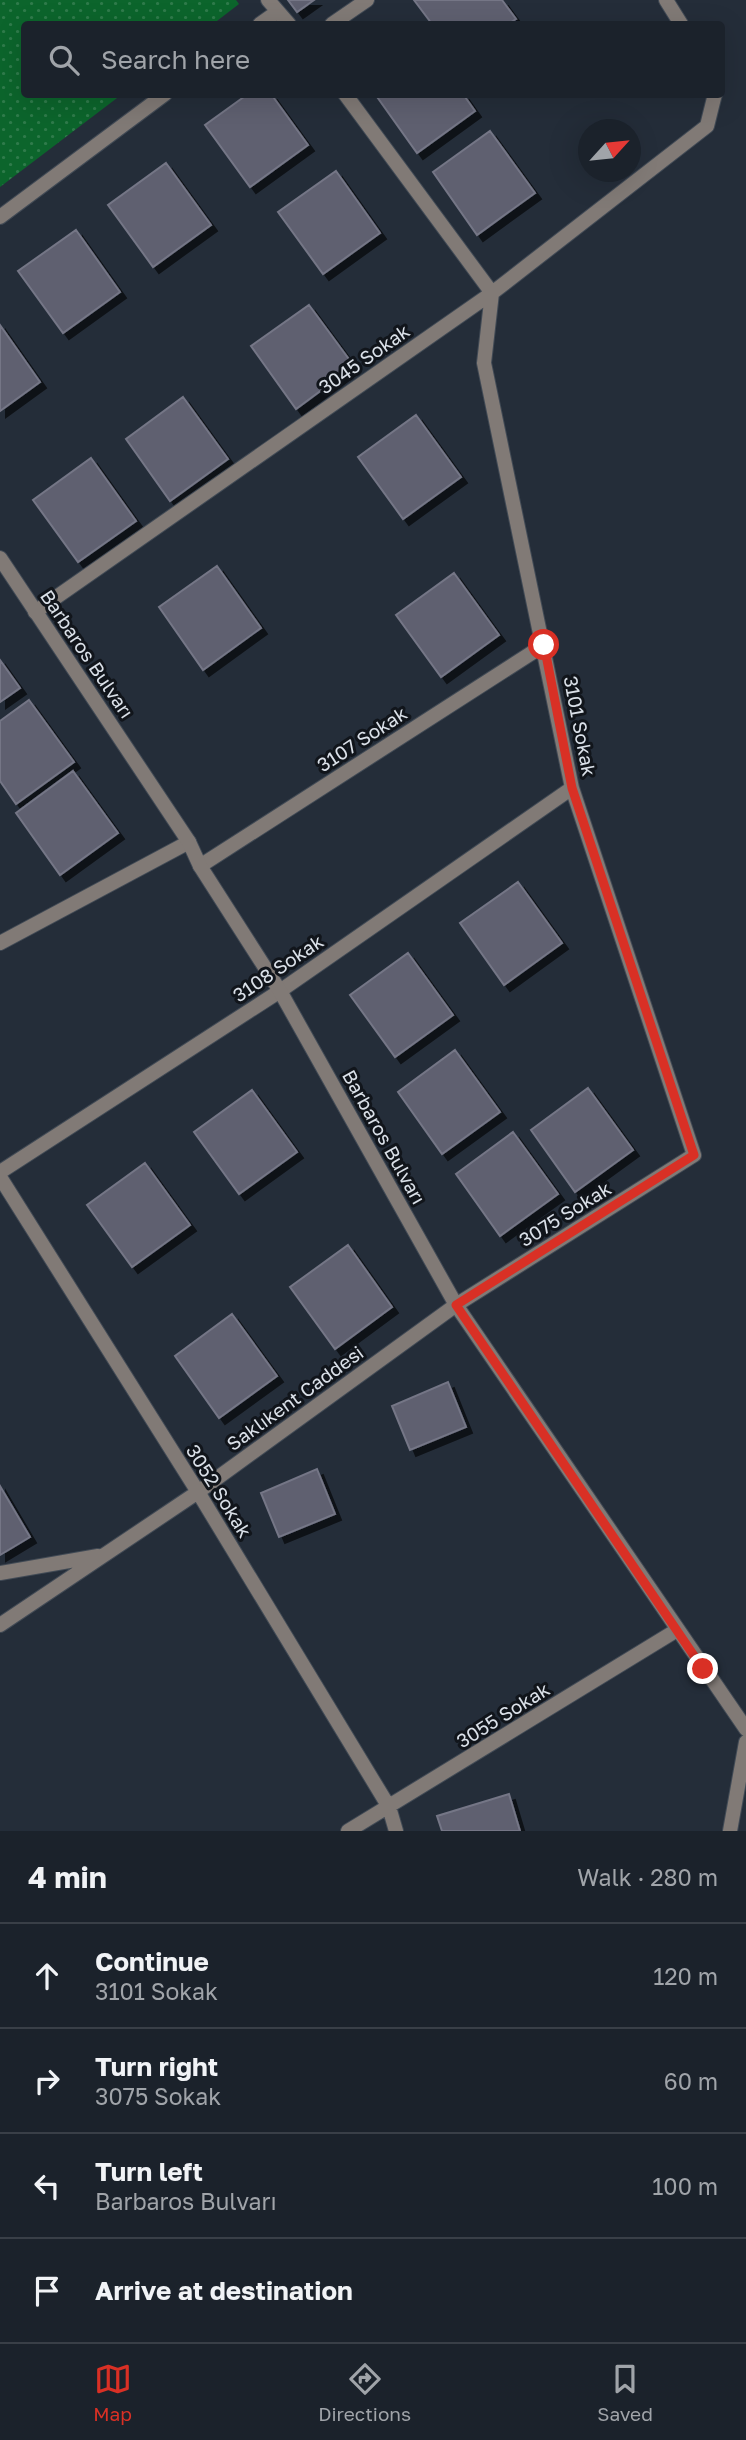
<!DOCTYPE html>
<html lang="en">
<head>
<meta charset="utf-8">
<style>
	:root { --surface:#1b222b; --page:#242a33; --text:#f1f3f6; --muted:#a0a4a9; --line:#393f47; --accent:#d93025 }
	body { margin:0; font-family:"Golos Text",sans-serif; background:var(--page); color:var(--text) }
	.compass { position:absolute; left:578px; top:119px; width:63px; height:63px; border-radius:50%; background:var(--surface); box-shadow:0 7px 28px #0002; rotate:63deg }
	.stop { position:absolute; width:21px; height:21px; margin:-16px; border:5px solid #d93025; border-radius:50%; background:#fff }
	.stop.end { background:#d93025; border-color:#fff; box-shadow:0 2px 7px #0008 }
	.list { margin:0; padding:0; list-style:none }
	h2 { display:flex; justify-content:space-between; align-items:center; height:91px; margin:0; padding:0 28px; font-size:30px }
	h2 small { font-size:23px; font-weight:400; color:var(--muted) }
	.list li { display:grid; grid-template-columns:46px 1fr auto; gap:21px; align-items:center; box-sizing:border-box; height:105px; padding:0 28px; border-top:2px solid var(--line) }
	.list b { display:block; font-size:26px; white-space:nowrap }
	.list p { margin:0; font-size:23px; white-space:nowrap; color:var(--muted) }
	.list em { font-size:23px; font-style:normal; color:var(--muted) }
	.icon { flex:none; width:38px; height:38px; fill:none; stroke:currentColor; stroke-width:2; stroke-linecap:round; stroke-linejoin:round }
	.map { position:relative; flex:none; width:746px; height:1831px; overflow:hidden }
	.search { position:absolute; background:var(--surface); box-shadow:0 7px 28px #0002; left:21px; right:21px; top:21px; height:77px; display:flex; align-items:center; gap:18px; box-sizing:border-box; padding:0 24px; border-radius:7px; color:var(--muted); font-size:26px }
	.sheet { height:511px; background:var(--surface) }
	nav { display:flex; justify-content:space-around; align-items:center; box-sizing:border-box; height:98px; border-top:2px solid var(--line); background:var(--surface); font-size:19px; color:var(--muted) }
	nav a { display:grid; justify-items:center; gap:4px }
	nav .on { color:var(--accent) }
	.map>svg:first-child { display:block }
</style>
</head>
<body>
<div class="map">
<svg width="746" height="1831" viewBox="0 0 746 1831">
	<defs>
		<pattern id="park-dots" width="8" height="8" patternUnits="userSpaceOnUse" patternTransform="scale(1.75)"><rect width="8" height="8" fill="#0c652c"/><path d="M2 2h.1M6 6h.1" fill="none" stroke="#2f7b4b" stroke-width="1.8" stroke-linecap="round"/></pattern>
		<filter id="shadow"><feDropShadow dx="6" dy="6" stdDeviation="0" flood-color="#0009"/></filter>
	</defs>
	<rect width="100%" height="100%" fill="#242d39"/>
	<path fill="url(#park-dots)" d="M0,0H236L239,4L213,24H24V94L121,95L0,187Z"/>
	<path fill="#5f6070" stroke="#747686" stroke-width="2" filter="url(#shadow)" d="M288,0H314L297,12Z
		M414,0H502L516,19L508,24H432Z
		M248,94H271L308,145L250,187L205,125Z
		M375,94H463L475,111L417,153Z
		M490,131L535,193L477,235L433,172Z
		M166,163L211,225L153,267L108,205Z
		M336,171L380,233L323,274L278,212Z
		M76,230L120,292L63,333L18,271Z
		M309,305L354,366L296,409L251,346Z
		M0,325L40,382L0,411Z
		M183,397L228,459L170,501L126,439Z
		M416,415L461,477L403,519L358,457Z
		M91,458L136,521L78,562L33,500Z
		M217,566L261,628L203,670L159,607Z
		M454,573L499,635L441,677L396,615Z
		M0,660L20,688L0,702Z
		M29,700L74,762L16,804L0,781V721Z
		M73,771L118,833L60,875L16,813Z
		M518,882L562,943L504,985L460,923Z
		M408,953L453,1015L395,1057L350,995Z
		M455,1050L500,1112L442,1154L398,1092Z
		M588,1088L633,1150L575,1192L531,1130Z
		M252,1090L297,1152L239,1194L194,1132Z
		M513,1132L558,1194L500,1236L456,1174Z
		M145,1163L190,1225L132,1267L87,1205Z
		M348,1245L392,1307L335,1349L290,1287Z
		M232,1314L277,1376L219,1418L175,1356Z
		M448,1382L466,1427L410,1450L392,1406Z
		M317,1469L335,1514L279,1537L261,1493Z
		M0,1486L30,1537L0,1555Z
		M509,1794L520,1831H442L437,1816Z"/>
	<g fill="none" stroke-linecap="round" stroke-linejoin="round">
		<g stroke="#414a55" stroke-width="16">
			<path id="minor" d="M268,0L289,24
				M666,0L681,24
				M260,24L277,12
				M332,24L367,0
				M345,94L492,293
				M0,217L165,94
				M35,612L492,293L707,126L715,94
				M200,866L544,645
				M0,943L189,842
				M0,1172L280,991L572,788
				M0,1177L198,1492L389,1807L396,1831
				M0,1573L98,1556
				M0,1625L198,1492L456,1305L694,1155L572,788L484,363L492,293
				M348,1831L677,1630"/>
		</g>
		<g stroke="#414a55" stroke-width="16">
			<path id="tertiary" d="M0,558L189,842L200,866L280,991L456,1305L746,1729
				M730,1831L746,1742"/>
		</g>
		<use href="#minor" stroke="#817a76" stroke-width="14"/>
		<use href="#tertiary" stroke="#817a76" stroke-width="14"/>
	</g>
	<g fill="none" stroke-linecap="round" stroke-linejoin="round">
		<path stroke="#d93025" stroke-width="9" d="M544,645L572,788L694,1155L456,1305L703,1669"/>
	</g>
	<g text-anchor="middle" stroke-width="6" stroke-linejoin="round" paint-order="stroke">
		<g font-size="19" fill="#dbe1e9" stroke="#11151b">
			<text transform="translate(364 359) rotate(-35)" y="7">3045 Sokak</text>
			<text transform="translate(87 654) rotate(56)" y="7">Barbaros Bulvarı</text>
			<text transform="translate(580 726) rotate(79)" y="7">3101 Sokak</text>
			<text transform="translate(362 739) rotate(-33)" y="7">3107 Sokak</text>
			<text transform="translate(278 968) rotate(-34)" y="7">3108 Sokak</text>
			<text transform="translate(384 1137) rotate(61)" y="7">Barbaros Bulvarı</text>
			<text transform="translate(565 1214) rotate(-32)" y="7">3075 Sokak</text>
			<text transform="translate(295 1398) rotate(-36)" y="7">Saklıkent Caddesi</text>
			<text transform="translate(219 1491) rotate(58)" y="7">3052 Sokak</text>
			<text transform="translate(503 1715) rotate(-32)" y="7">3055 Sokak</text>
		</g>
	</g>
</svg>
<svg class="compass" viewBox="-18 -18 36 36"><path d="M0-13l5 13h-10z" fill="#e53935"/><path d="M0 13l5-13h-10z" fill="#a0a4a9"/></svg>
<div class="stop" style="left:544px;top:645px"></div>
<div class="stop end" style="left:703px;top:1669px"></div>
<div class="search"><svg class="icon" aria-label="search" viewBox="0 0 24 24"><circle cx="10" cy="10" r="6"/><path d="M15 15l6 6"/></svg>Search here</div>
</div>
<section class="sheet">
<h2>4 min<small>Walk · 280 m</small></h2>
<ul class="list">
<li><svg class="icon" aria-label="ahead" viewBox="0 0 24 24"><path d="M12 20V5M6 11l6-6 6 6"/></svg><div><b>Continue</b><p>3101 Sokak</p></div><em>120 m</em></li>
<li><svg class="icon" aria-label="right" viewBox="0 0 24 24"><path d="M7 20v-9h11M14 6l5 5-5 5"/></svg><div><b>Turn right</b><p>3075 Sokak</p></div><em>60 m</em></li>
<li><svg class="icon" aria-label="left" viewBox="0 0 24 24"><path d="M17 20v-9H6M10 6l-5 5 5 5"/></svg><div><b>Turn left</b><p>Barbaros Bulvarı</p></div><em>100 m</em></li>
<li><svg class="icon" aria-label="arrive" viewBox="0 0 24 24"><path d="M6 21V4h12l-3 4 3 4H6"/></svg><div><b>Arrive at destination</b></div></li>
</ul>
</section>
<nav>
<a class="on"><svg class="icon" aria-label="map" viewBox="0 0 24 24"><path d="M3 6l6-2 6 2 6-2v14l-6 2-6-2-6 2zM9 4v14M15 6v14"/></svg>Map</a>
<a><svg class="icon" aria-label="directions" viewBox="0 0 24 24"><path d="M12 3l9 9-9 9-9-9zM9 14v-3h6M13 9l2 2-2 2"/></svg>Directions</a>
<a><svg class="icon" aria-label="saved" viewBox="0 0 24 24"><path d="M7 4h10v16l-5-4-5 4z"/></svg>Saved</a>
</nav>
</body>
</html>
